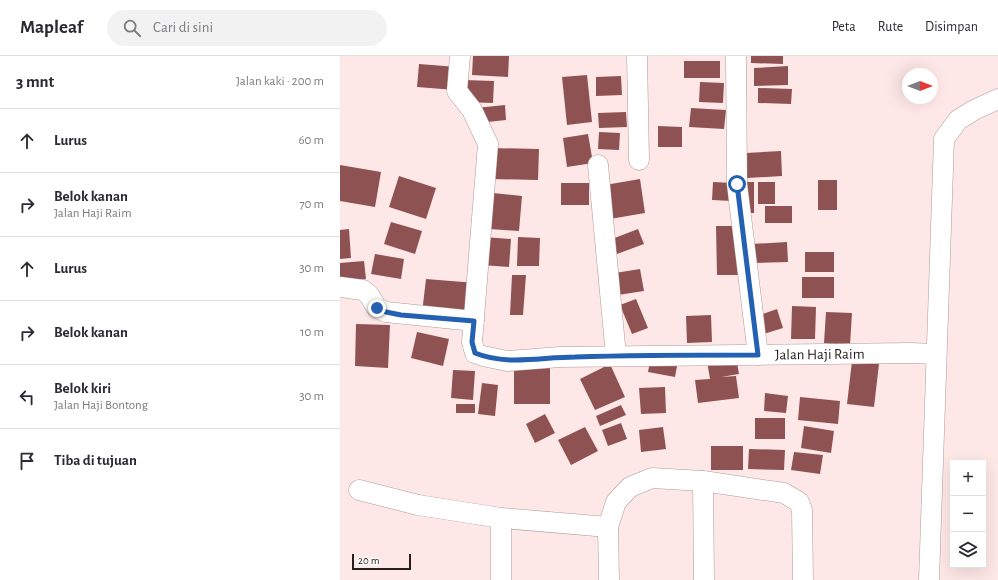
<!DOCTYPE html>
<html lang="id">
<head>
<meta charset="utf-8">
<style>
	:root { --surface:#fff; --page:#f2f2f3; --text:#2b2b33; --muted:#7c7c81; --line:#e1e1e2 }
	body { margin:0; font-family:"Alegreya Sans",sans-serif; background:var(--page); color:var(--text) }
	.controls { position:absolute; right:12px; bottom:12px; display:grid; overflow:hidden; border-radius:0px; box-shadow:0 4px 16px #0002 }
	.controls button { width:36px; height:36px; display:grid; place-items:center; padding:0; border:0; border-bottom:1px solid var(--line); background:var(--surface); color:var(--text); font:20px sans-serif }
	.compass { position:absolute; left:562px; top:12px; width:36px; height:36px; border-radius:50%; background:var(--surface); box-shadow:0 4px 16px #0002; rotate:90deg }
	.scale { position:absolute; left:12px; bottom:10px; width:59px; box-sizing:border-box; padding-left:4px; border:2px solid #261e1e; border-top:0; font-size:11px; line-height:14px; white-space:nowrap; color:#261e1e; -webkit-text-stroke:3px #fefaf9; paint-order:stroke }
	.stop { position:absolute; width:12px; height:12px; margin:-9px; border:3px solid #2461b3; border-radius:50%; background:#fff }
	.stop.end { background:#2461b3; border-color:#fff; box-shadow:0 1px 4px #0008 }
	.list { margin:0; padding:0; list-style:none }
	h2 { display:flex; justify-content:space-between; align-items:center; height:52px; margin:0; padding:0 16px; font-size:17px }
	h2 small { font-size:13px; font-weight:400; color:var(--muted) }
	.list li { display:grid; grid-template-columns:26px 1fr auto; gap:12px; align-items:center; box-sizing:border-box; height:64px; padding:0 16px; border-top:1px solid var(--line) }
	.list b { display:block; font-size:15px; white-space:nowrap }
	.list p { margin:0; font-size:13px; white-space:nowrap; color:var(--muted) }
	.list em { font-size:13px; font-style:normal; color:var(--muted) }
	.icon { flex:none; width:22px; height:22px; fill:none; stroke:currentColor; stroke-width:2; stroke-linecap:round; stroke-linejoin:round }
	.map { position:relative; flex:none; width:658px; height:524px; overflow:hidden }
	header { display:flex; align-items:center; gap:24px; box-sizing:border-box; height:56px; padding:0 20px; background:var(--surface); border-bottom:1px solid var(--line) }
	header strong { font-size:19px }
	nav { display:flex; gap:22px; margin-inline-start:auto; font-size:14px }
	.search { width:280px; height:36px; background:var(--page); display:flex; align-items:center; gap:10px; box-sizing:border-box; padding:0 14px; border-radius:22px; color:var(--muted); font-size:15px }
	main { display:flex }
	aside { flex:1; background:var(--surface) }
	.map>svg:first-child { display:block }
</style>
</head>
<body>
<header>
<strong>Mapleaf</strong>
<div class="search"><svg class="icon" aria-label="search" viewBox="0 0 24 24"><circle cx="10" cy="10" r="6"/><path d="M15 15l6 6"/></svg>Cari di sini</div>
<nav><a>Peta</a><a>Rute</a><a>Disimpan</a></nav>
</header>
<main>
<aside>
<h2>3 mnt<small>Jalan kaki · 200 m</small></h2>
<ul class="list">
<li><svg class="icon" aria-label="ahead" viewBox="0 0 24 24"><path d="M12 20V5M6 11l6-6 6 6"/></svg><div><b>Lurus</b></div><em>60 m</em></li>
<li><svg class="icon" aria-label="right" viewBox="0 0 24 24"><path d="M7 20v-9h11M14 6l5 5-5 5"/></svg><div><b>Belok kanan</b><p>Jalan Haji Raim</p></div><em>70 m</em></li>
<li><svg class="icon" aria-label="ahead" viewBox="0 0 24 24"><path d="M12 20V5M6 11l6-6 6 6"/></svg><div><b>Lurus</b></div><em>30 m</em></li>
<li><svg class="icon" aria-label="right" viewBox="0 0 24 24"><path d="M7 20v-9h11M14 6l5 5-5 5"/></svg><div><b>Belok kanan</b></div><em>10 m</em></li>
<li><svg class="icon" aria-label="left" viewBox="0 0 24 24"><path d="M17 20v-9H6M10 6l-5 5 5 5"/></svg><div><b>Belok kiri</b><p>Jalan Haji Bontong</p></div><em>30 m</em></li>
<li><svg class="icon" aria-label="arrive" viewBox="0 0 24 24"><path d="M6 21V4h12l-3 4 3 4H6"/></svg><div><b>Tiba di tujuan</b></div></li>
</ul>
</aside>
<div class="map">
<svg width="658" height="524" viewBox="0 0 658 524">
	<rect width="100%" height="100%" fill="#fee7e7"/>
	<path fill="#8f5252" d="M133,0H169L168,21L132,19Z
		M411,0H443V8L411,7Z
		M344,5H380V22H344Z
		M79,8L117,11L115,34L77,31Z
		M448,10V29L414,30V12Z
		M247,19L252,66L227,69L222,21Z
		M281,20L282,39L256,40V21Z
		M124,24L154,25L153,47L123,46Z
		M360,26L384,27L383,47L359,46Z
		M418,32L452,33L451,48L418,47Z
		M165,49L166,64L138,67L136,52Z
		M351,52L386,54L384,73L349,71Z
		M286,56L287,71L259,72L258,57Z
		M318,70L342,71V91H318Z
		M259,76L280,77L279,94L258,93Z
		M248,78L253,107L227,111L223,82Z
		M152,92L199,93L198,124L151,123Z
		M441,95L442,120L407,122L406,97Z
		M0,109L41,116L35,151L0,145Z
		M59,120L96,132L86,163L49,151Z
		M300,123L305,157L270,163L265,129Z
		M478,124H497V154H478Z
		M373,126L393,127L392,145L372,144Z
		M401,126H414V157H401Z
		M418,126H435V148H418Z
		M221,127H249V149H221Z
		M153,137L182,140L179,175L150,173Z
		M425,150H452V167H425Z
		M51,166L82,175L75,198L44,188Z
		M376,170H399V219H377Z
		M9,173L11,202L0,203V174Z
		M298,173L304,188L277,198L272,183Z
		M144,181L171,183L169,211L142,209Z
		M178,181L200,182L199,210H177Z
		M447,186L448,206L411,207V188Z
		M465,196H494V216H465Z
		M35,198L64,203L61,223L31,218Z
		M24,205L26,223L0,226V207Z
		M300,213L304,235L278,239L275,217Z
		M172,219H186L183,259H170Z
		M462,221H494V242H462Z
		M86,223L136,227L133,261L82,257Z
		M296,243L308,272L292,278L280,249Z
		M452,250L476,251L475,283H451Z
		M437,253L443,272L420,279L414,261Z
		M486,256L512,257L510,289L484,287Z
		M371,259L372,286L347,287L346,260Z
		M16,268L50,269L48,312L15,310Z
		M77,276L109,283L103,310L71,302Z
		M311,300L338,305L335,321L308,316Z
		M396,301L399,318L381,321L396,320L399,342L358,347L355,324L370,323L367,305Z
		M512,305L539,308L534,351L507,348Z
		M270,308L285,341L255,354L240,323Z
		M174,309H210V348H174Z
		M113,314L135,315L133,344L111,342Z
		M142,327L158,329L155,360L138,358Z
		M325,331L326,357L301,358L299,332Z
		M425,337L448,340L446,357L424,355Z
		M460,341L500,345L498,368L458,364Z
		M116,348H135V357H116Z
		M281,349L286,359L260,370L256,360Z
		M205,358L215,377L195,387L186,368Z
		M415,362H445V383H415Z
		M281,367L287,383L268,390L262,374Z
		M464,370L494,375L491,397L461,392Z
		M245,371L258,395L231,409L218,384Z
		M323,371L326,393L301,396L299,374Z
		M371,390H403V414H371Z
		M409,393L445,394L444,414L408,413Z
		M454,396L483,399L480,418L451,414Z"/>
	<g fill="none" stroke-linecap="round" stroke-linejoin="round">
		<g stroke="#af9a99" stroke-width="21">
			<g id="street">
				<path id="s1" d="M120,0L117,35L132,54L148,88L132,286L135,297L143,300L167,305L220,301L571,297L596,298"/>
				<path d="M297,0L299,104"/>
				<path d="M396,0L397,128L418,299"/>
				<path d="M258,109L276,300"/>
				<path d="M0,231L23,234L29,239L37,252L46,256L134,265"/>
				<path d="M363,425L364,524"/>
				<path d="M19,434L78,449L161,462L268,471L276,446L290,431L312,422L363,425L444,437L459,446L462,454L463,524"/>
				<path d="M161,462V524"/>
				<path d="M268,471L269,524"/>
				<path d="M589,524L604,83L618,64L634,54L658,43"/>
			</g>
		</g>
		<use href="#street" stroke="#fff" stroke-width="20"/>
	</g>
	<g fill="none" stroke-linecap="round" stroke-linejoin="round">
		<path stroke="#2461b3" stroke-width="5" d="M37,252L46,256L61,259L134,265L132,286L135,297C167,310 201,301 235,301C296,299 357,299 418,299L397,128"/>
	</g>
	<g text-anchor="middle" stroke-width="4" stroke-linejoin="round" paint-order="stroke">
		<g font-size="15" fill="#261e1e" stroke="#fefaf9">
			<text dy="5" stroke="none"><textPath href="#s1" startOffset="653">Jalan Haji Raim</textPath></text>
		</g>
	</g>
</svg>
<div class="controls">
<button>+</button>
<button>−</button>
<button><svg class="icon" aria-label="layers" viewBox="0 0 24 24"><path d="M12 4l9 5-9 5-9-5zM3 14l9 5 9-5"/></svg></button>
</div>
<svg class="compass" viewBox="-18 -18 36 36"><path d="M0-13l5 13h-10z" fill="#e53935"/><path d="M0 13l5-13h-10z" fill="#7c7c81"/></svg>
<div class="scale">20 m</div>
<div class="stop" style="left:397px;top:128px"></div>
<div class="stop end" style="left:37px;top:252px"></div>
</div>
</main>
</body>
</html>
